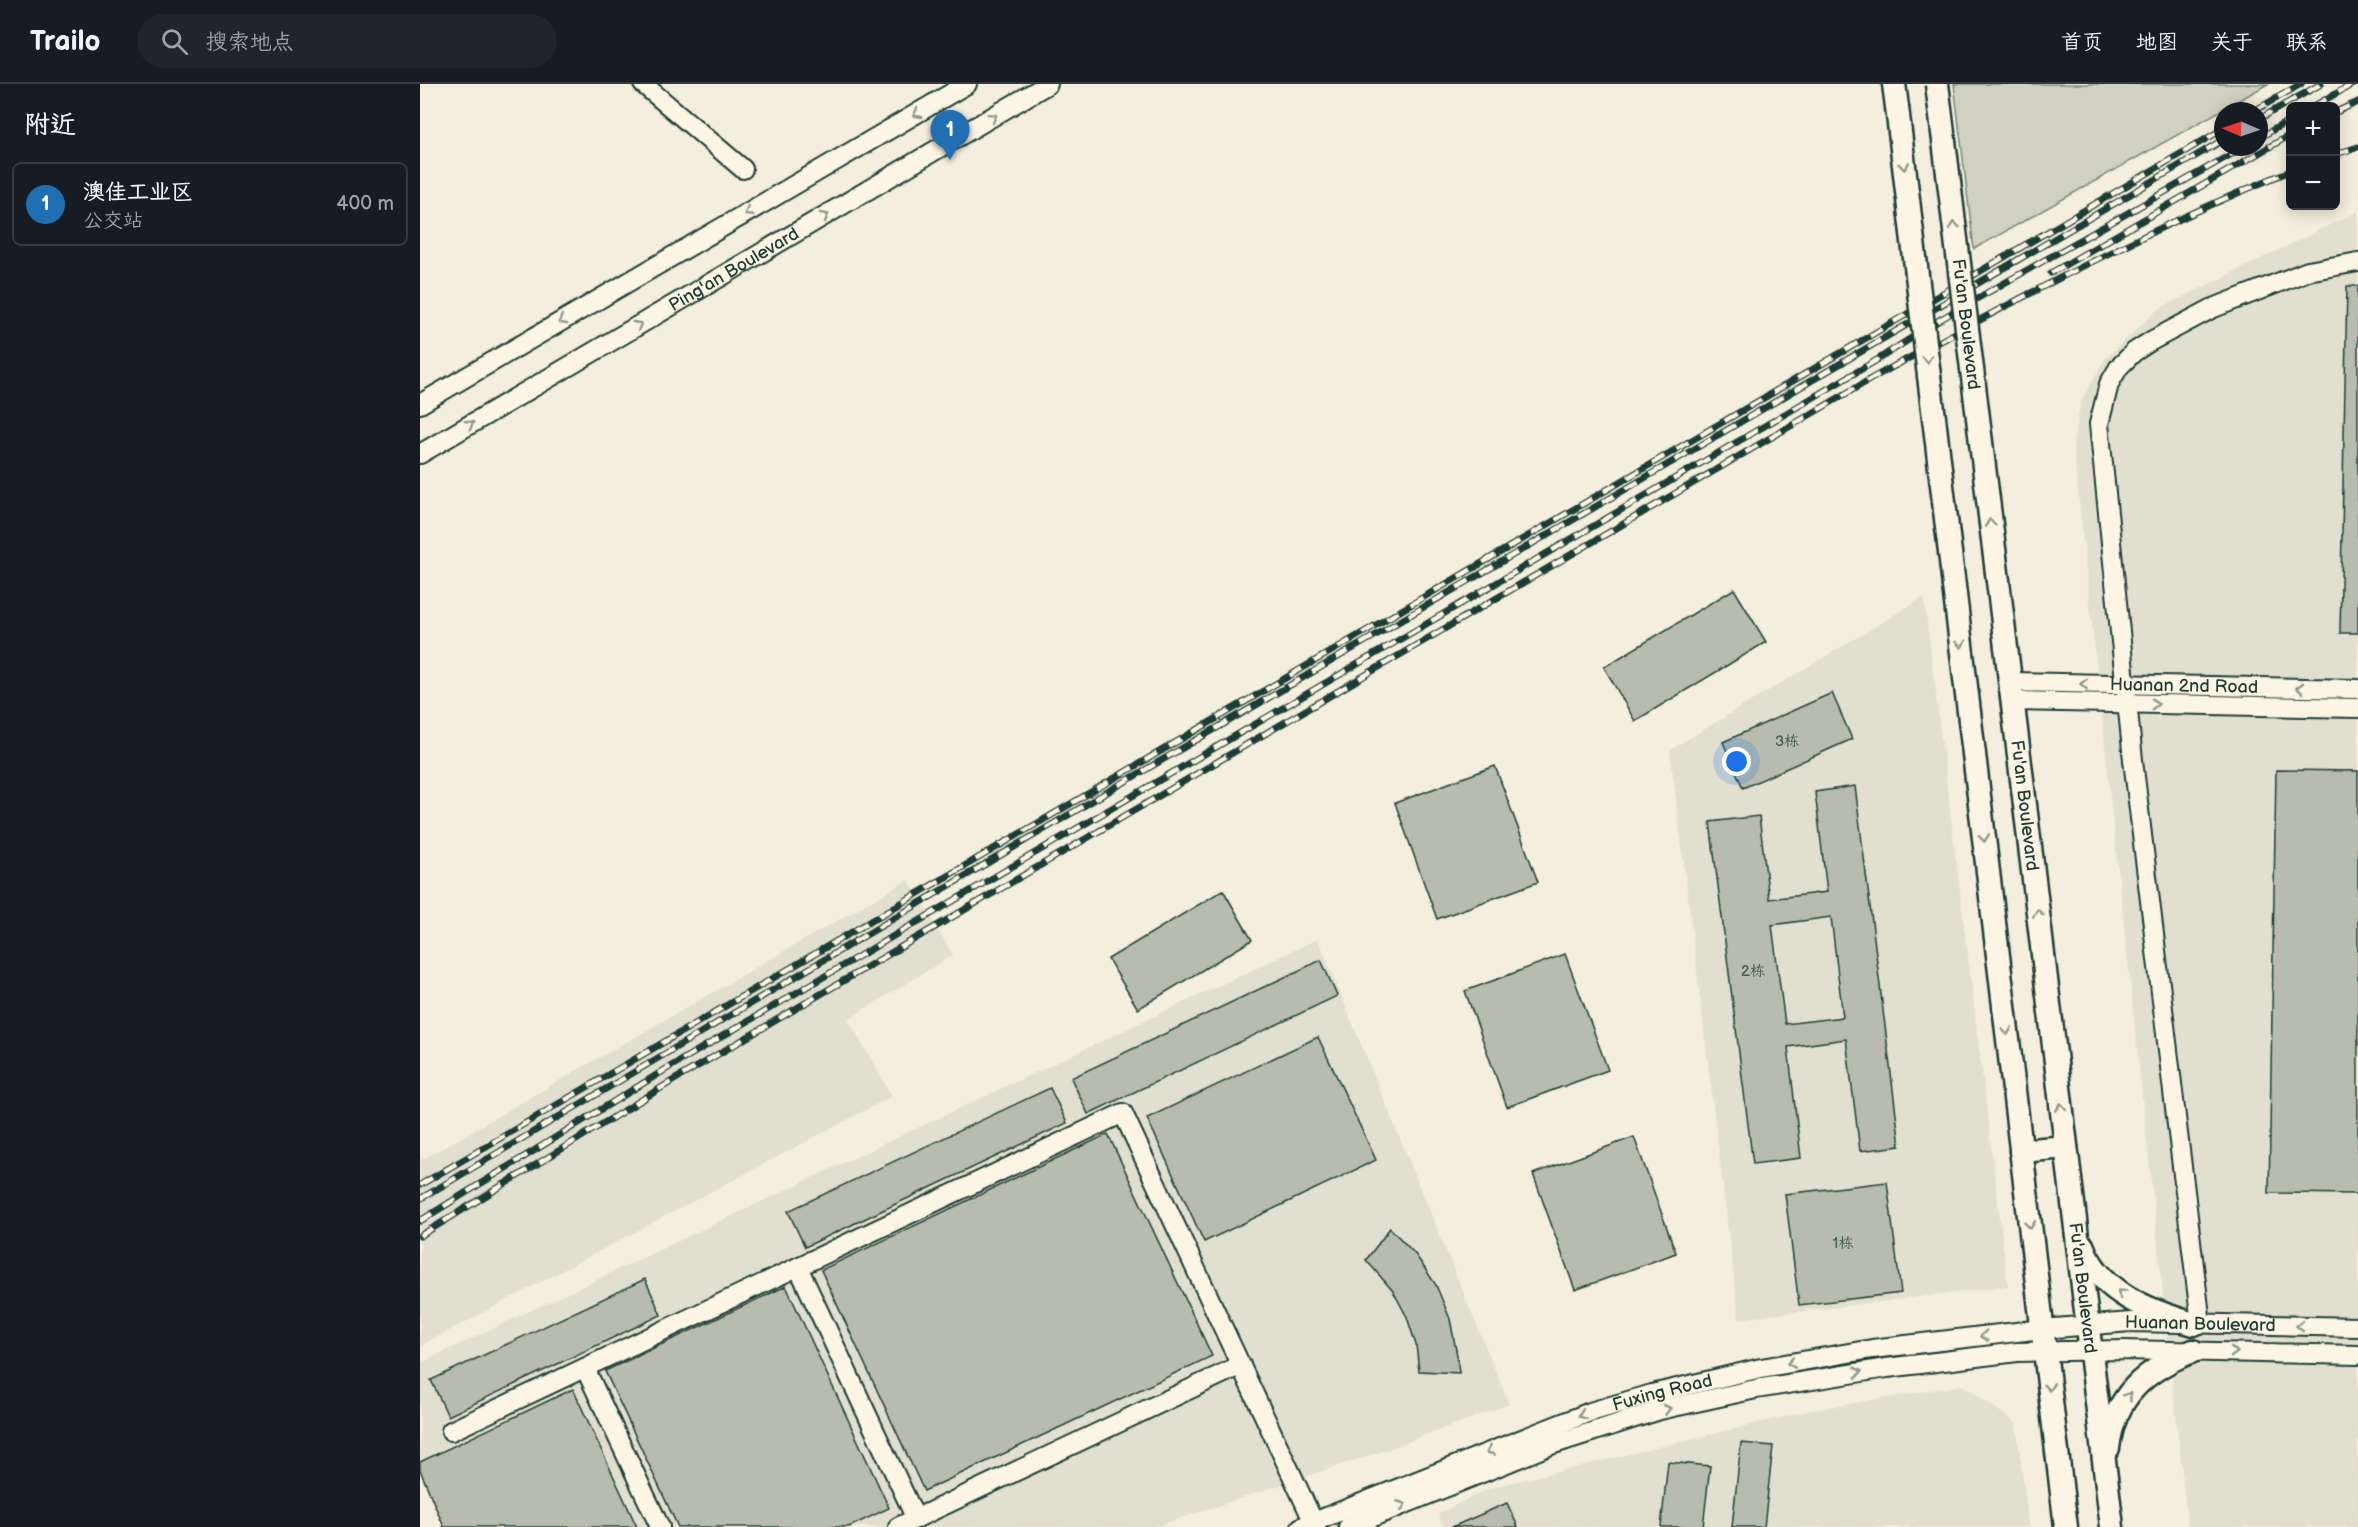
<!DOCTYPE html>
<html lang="zh">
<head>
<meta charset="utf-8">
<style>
	:root { --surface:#171b24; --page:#20242c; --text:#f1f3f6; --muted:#9ea1a6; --line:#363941; --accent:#1f6fb2 }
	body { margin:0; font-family:"Balsamiq Sans","LXGW WenKai TC",sans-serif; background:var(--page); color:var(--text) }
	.controls { position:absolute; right:18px; top:18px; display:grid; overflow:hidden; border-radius:9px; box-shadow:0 3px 15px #0003 }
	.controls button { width:54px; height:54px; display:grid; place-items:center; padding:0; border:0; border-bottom:2px solid var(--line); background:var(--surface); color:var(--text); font:30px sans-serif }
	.compass { position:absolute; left:1794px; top:18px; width:54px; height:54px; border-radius:50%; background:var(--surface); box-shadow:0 3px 15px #0003; rotate:272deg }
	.you { position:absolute; left:1317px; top:678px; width:21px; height:21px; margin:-15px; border:4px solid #fff; border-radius:50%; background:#1a73e8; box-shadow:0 0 0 9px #1a73e833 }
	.badge { display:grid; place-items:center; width:39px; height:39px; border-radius:50%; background:var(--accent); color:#fff; font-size:20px; font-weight:700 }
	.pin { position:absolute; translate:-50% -50px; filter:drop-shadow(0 2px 3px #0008) }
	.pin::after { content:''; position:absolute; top:32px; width:21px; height:18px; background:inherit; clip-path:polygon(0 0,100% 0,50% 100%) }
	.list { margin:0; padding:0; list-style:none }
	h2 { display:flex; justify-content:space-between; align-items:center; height:78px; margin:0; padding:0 24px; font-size:26px }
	h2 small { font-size:20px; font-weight:400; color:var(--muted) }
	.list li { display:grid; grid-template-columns:39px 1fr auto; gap:18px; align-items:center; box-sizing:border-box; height:84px; margin:0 12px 12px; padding:0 12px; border:2px solid var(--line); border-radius:9px }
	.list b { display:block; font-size:22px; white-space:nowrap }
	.list p { margin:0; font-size:20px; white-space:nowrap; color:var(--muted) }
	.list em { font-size:20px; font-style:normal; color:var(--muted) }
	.icon { flex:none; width:33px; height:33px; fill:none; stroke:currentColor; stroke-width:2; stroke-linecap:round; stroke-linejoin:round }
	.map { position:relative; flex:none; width:1938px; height:1443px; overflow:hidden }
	header { display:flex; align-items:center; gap:36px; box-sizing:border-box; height:84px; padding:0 30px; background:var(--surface); border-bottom:2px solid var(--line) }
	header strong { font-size:28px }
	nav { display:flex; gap:33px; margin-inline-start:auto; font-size:21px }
	.search { width:420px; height:54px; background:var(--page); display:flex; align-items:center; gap:15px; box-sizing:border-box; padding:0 21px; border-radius:33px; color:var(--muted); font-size:22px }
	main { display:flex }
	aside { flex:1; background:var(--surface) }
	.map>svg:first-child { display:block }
</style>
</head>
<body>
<header>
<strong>Trailo</strong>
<div class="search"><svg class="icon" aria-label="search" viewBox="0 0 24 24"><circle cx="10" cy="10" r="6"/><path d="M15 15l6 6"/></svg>搜索地点</div>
<nav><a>首页</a><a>地图</a><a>关于</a><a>联系</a></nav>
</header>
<main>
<aside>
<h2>附近<small></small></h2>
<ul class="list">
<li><span class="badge">1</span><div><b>澳佳工业区</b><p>公交站</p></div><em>400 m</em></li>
</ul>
</aside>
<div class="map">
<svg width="1938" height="1443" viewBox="0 0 1938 1443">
	<rect width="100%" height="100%" fill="#f3eede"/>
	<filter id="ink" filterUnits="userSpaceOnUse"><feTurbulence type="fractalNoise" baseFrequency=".0167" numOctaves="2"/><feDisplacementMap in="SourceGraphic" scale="12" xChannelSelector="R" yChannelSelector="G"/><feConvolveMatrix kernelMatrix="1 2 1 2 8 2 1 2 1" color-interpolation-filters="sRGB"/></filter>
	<g filter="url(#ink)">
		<path fill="#e1dfd0" d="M1938,127V1443H1768L1653,361L1661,317L1685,275L1737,226Z
			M1504,513L1588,1202L1319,1235L1250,666Z
			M488,796L533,871L428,935L472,1012L0,1262V1077Z
			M898,855L1089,1320L966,1366L734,1443H24L0,1386V1279Z
			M1543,1301L1596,1339L1609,1443H1024L1018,1430L1070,1404L1392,1326Z"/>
		<path fill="#d0d1c2" stroke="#78877b" stroke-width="1.5" d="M1534,0H1848L1554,165Z"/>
		<path fill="#b8bcae" stroke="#1f3d34" stroke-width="1.5" fill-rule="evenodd" d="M1927,202H1938V549H1920Z
			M1314,505L1346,558L1215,637L1184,583Z
			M1412,609L1432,655L1323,704L1303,658Z
			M1075,682L1118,798L1017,835L975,719Z
			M1856,686L1938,687V1110L1849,1109Z
			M1435,702L1480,1062L1440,1067L1426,955L1368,963L1381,1074L1333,1080L1290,738L1339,732L1349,815L1407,808L1395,708ZM1411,833L1423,933L1365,940L1352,841Z
			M803,806L832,856L718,925L688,875Z
			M1145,870L1188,986L1087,1023L1045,907Z
			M901,876L917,912L668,1030L651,994Z
			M898,953L956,1076L784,1158L727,1034Z
			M630,1004L647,1039L385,1163L368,1127Z
			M688,1050L792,1272L504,1407L401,1186Z
			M1214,1053L1256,1169L1155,1206L1113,1090Z
			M1467,1098L1481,1209L1379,1221L1365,1110Z
			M970,1144L995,1170L1016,1201L1030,1235L1037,1271L1039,1289L999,1287L996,1261L987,1233L973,1207L946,1176Z
			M225,1195L241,1231L28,1332L11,1296Z
			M366,1202L469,1424L429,1443H258L185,1287Z
			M153,1305L217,1443H24L0,1386V1378Z
			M1321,1359L1353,1362L1344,1443H1312Z
			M1248,1378L1290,1382L1283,1443H1241Z
			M1087,1419L1098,1443H1032Z"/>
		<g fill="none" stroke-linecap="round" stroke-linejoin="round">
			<g stroke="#1f3d34" stroke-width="22">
				<g id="minor">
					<path d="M223,0L323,85"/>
					<path d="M0,320L547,0"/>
					<path id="s1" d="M0,370L628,0"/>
					<path id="s2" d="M1590,598L1938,605"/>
					<path d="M1592,617L1938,624"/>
					<path d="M378,1183L496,1435"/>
					<path d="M1781,1240L1713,676L1679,340L1689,300L1699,283L1714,268L1731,257L1791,225L1888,187L1938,178"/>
					<path d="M165,1284L240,1443"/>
					<path d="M31,1347L703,1029L896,1443"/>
					<path d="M478,1443L821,1281"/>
					<path id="s3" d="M881,1443L1170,1328L1232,1310L1341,1284L1452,1265L1622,1245L1711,1238L1938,1243"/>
					<path d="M928,1443L1131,1361L1240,1326L1336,1305L1467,1284L1597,1268L1703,1266L1938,1271"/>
				</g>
			</g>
			<g stroke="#1f3d34" stroke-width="27">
				<g id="major">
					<path d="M1474,0L1477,23"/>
					<path id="s4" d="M1578,497L1692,1443"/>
					<path d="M1534,502L1646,1443"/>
					<path d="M1601,1067L1646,1063"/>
					<path d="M1662,1161C1680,1209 1729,1227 1774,1240"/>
					<path d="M1688,1364C1694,1312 1726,1285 1773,1267"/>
				</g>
			</g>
			<use href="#minor" stroke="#fcf5e5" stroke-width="18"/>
			<use href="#major" stroke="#fcf5e5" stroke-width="22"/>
			<g stroke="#1f3d34" stroke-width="7">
				<path id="rail" d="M1894,22L1933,0
					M1834,27L1881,0
					M1916,28L1938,18
					M1839,35L1901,0
					M1839,54L1870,36
					M1916,70L1938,63
					M1631,189L1870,51
					M0,1101L1803,45
					M0,1115L677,714L1803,56
					M0,1137L248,984L1457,276L1521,235L1824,63
					M0,1152L254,996L1456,292C1592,218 1727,145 1870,87"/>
			</g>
			<use href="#rail" stroke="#fcf5e5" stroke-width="4.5" stroke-dasharray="14" stroke-linecap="butt"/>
			<g stroke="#1f3d34" stroke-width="27" stroke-linecap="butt">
				<g id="major-bridge">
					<path id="s5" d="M1517,0L1578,497"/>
					<path d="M1477,23L1534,502"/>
				</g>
			</g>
			<use href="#major-bridge" stroke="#fcf5e5" stroke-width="22"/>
		</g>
		<defs><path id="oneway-chevron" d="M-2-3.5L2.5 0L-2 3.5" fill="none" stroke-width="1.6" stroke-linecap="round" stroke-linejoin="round" transform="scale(1.5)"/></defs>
		<g stroke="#8e998c">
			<use href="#oneway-chevron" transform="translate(497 30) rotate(150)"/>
			<use href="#oneway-chevron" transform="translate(573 33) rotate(-30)"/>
			<use href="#oneway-chevron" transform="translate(1484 82) rotate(83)"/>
			<use href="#oneway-chevron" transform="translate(328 128) rotate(150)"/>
			<use href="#oneway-chevron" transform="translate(405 132) rotate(-30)"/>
			<use href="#oneway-chevron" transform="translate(1534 141) rotate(-97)"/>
			<use href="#oneway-chevron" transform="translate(142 237) rotate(150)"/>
			<use href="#oneway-chevron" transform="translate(218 241) rotate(-30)"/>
			<use href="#oneway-chevron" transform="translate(1507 275) rotate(83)"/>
			<use href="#oneway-chevron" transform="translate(50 340) rotate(-30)"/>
			<use href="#oneway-chevron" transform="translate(1570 439) rotate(-97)"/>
			<use href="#oneway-chevron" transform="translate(1541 560) rotate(83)"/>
			<use href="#oneway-chevron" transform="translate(1664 600) rotate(-179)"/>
			<use href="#oneway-chevron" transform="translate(1880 604) rotate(-179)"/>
			<use href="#oneway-chevron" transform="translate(1735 620) rotate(1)"/>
			<use href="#oneway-chevron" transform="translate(1564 754) rotate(83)"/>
			<use href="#oneway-chevron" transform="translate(1618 829) rotate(-97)"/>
			<use href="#oneway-chevron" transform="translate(1587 947) rotate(83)"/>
			<use href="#oneway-chevron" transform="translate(1641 1023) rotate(-97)"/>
			<use href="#oneway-chevron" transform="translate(1610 1141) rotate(83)"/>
			<use href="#oneway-chevron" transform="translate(1701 1209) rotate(-144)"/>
			<use href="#oneway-chevron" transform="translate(1880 1242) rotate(-179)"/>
			<use href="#oneway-chevron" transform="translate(1564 1252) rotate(173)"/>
			<use href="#oneway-chevron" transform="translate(1814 1268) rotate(1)"/>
			<use href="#oneway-chevron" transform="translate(1371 1279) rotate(170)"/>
			<use href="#oneway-chevron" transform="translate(1438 1288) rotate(-9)"/>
			<use href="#oneway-chevron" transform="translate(1629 1303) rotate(83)"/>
			<use href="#oneway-chevron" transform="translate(1708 1312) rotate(-54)"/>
			<use href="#oneway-chevron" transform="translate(1247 1325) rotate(-14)"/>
			<use href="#oneway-chevron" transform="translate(1162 1331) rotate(160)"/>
			<use href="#oneway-chevron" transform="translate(1070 1367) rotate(158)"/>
			<use href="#oneway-chevron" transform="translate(982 1421) rotate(-22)"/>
		</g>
	</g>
	<g text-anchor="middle" stroke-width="4.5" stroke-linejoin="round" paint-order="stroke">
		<g font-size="15" fill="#455d52">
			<text x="1367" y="662">3栋</text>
			<text x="1333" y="892">2栋</text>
			<text x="1423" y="1164">1栋</text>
		</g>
		<g font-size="18" fill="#1f3d34" stroke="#fcf5e5">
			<text dy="6" stroke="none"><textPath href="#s1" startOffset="364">Ping'an Boulevard</textPath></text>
			<text dy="6" stroke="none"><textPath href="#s5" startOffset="242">Fu'an Boulevard</textPath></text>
			<text dy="6" stroke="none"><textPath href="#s2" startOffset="174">Huanan 2nd Road</textPath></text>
			<text dy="6" stroke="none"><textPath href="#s4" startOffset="226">Fu'an Boulevard</textPath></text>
			<text dy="6" stroke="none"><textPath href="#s4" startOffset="712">Fu'an Boulevard</textPath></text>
			<text dy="6" stroke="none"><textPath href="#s3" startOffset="930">Huanan Boulevard</textPath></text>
			<text dy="6" stroke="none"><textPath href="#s3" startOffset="386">Fuxing Road</textPath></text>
		</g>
	</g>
</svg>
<div class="controls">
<button>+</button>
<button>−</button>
</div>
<svg class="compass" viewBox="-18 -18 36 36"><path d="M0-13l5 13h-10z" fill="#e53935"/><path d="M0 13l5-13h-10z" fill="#9ea1a6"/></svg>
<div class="you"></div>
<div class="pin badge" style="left:530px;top:76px">1</div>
</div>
</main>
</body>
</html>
